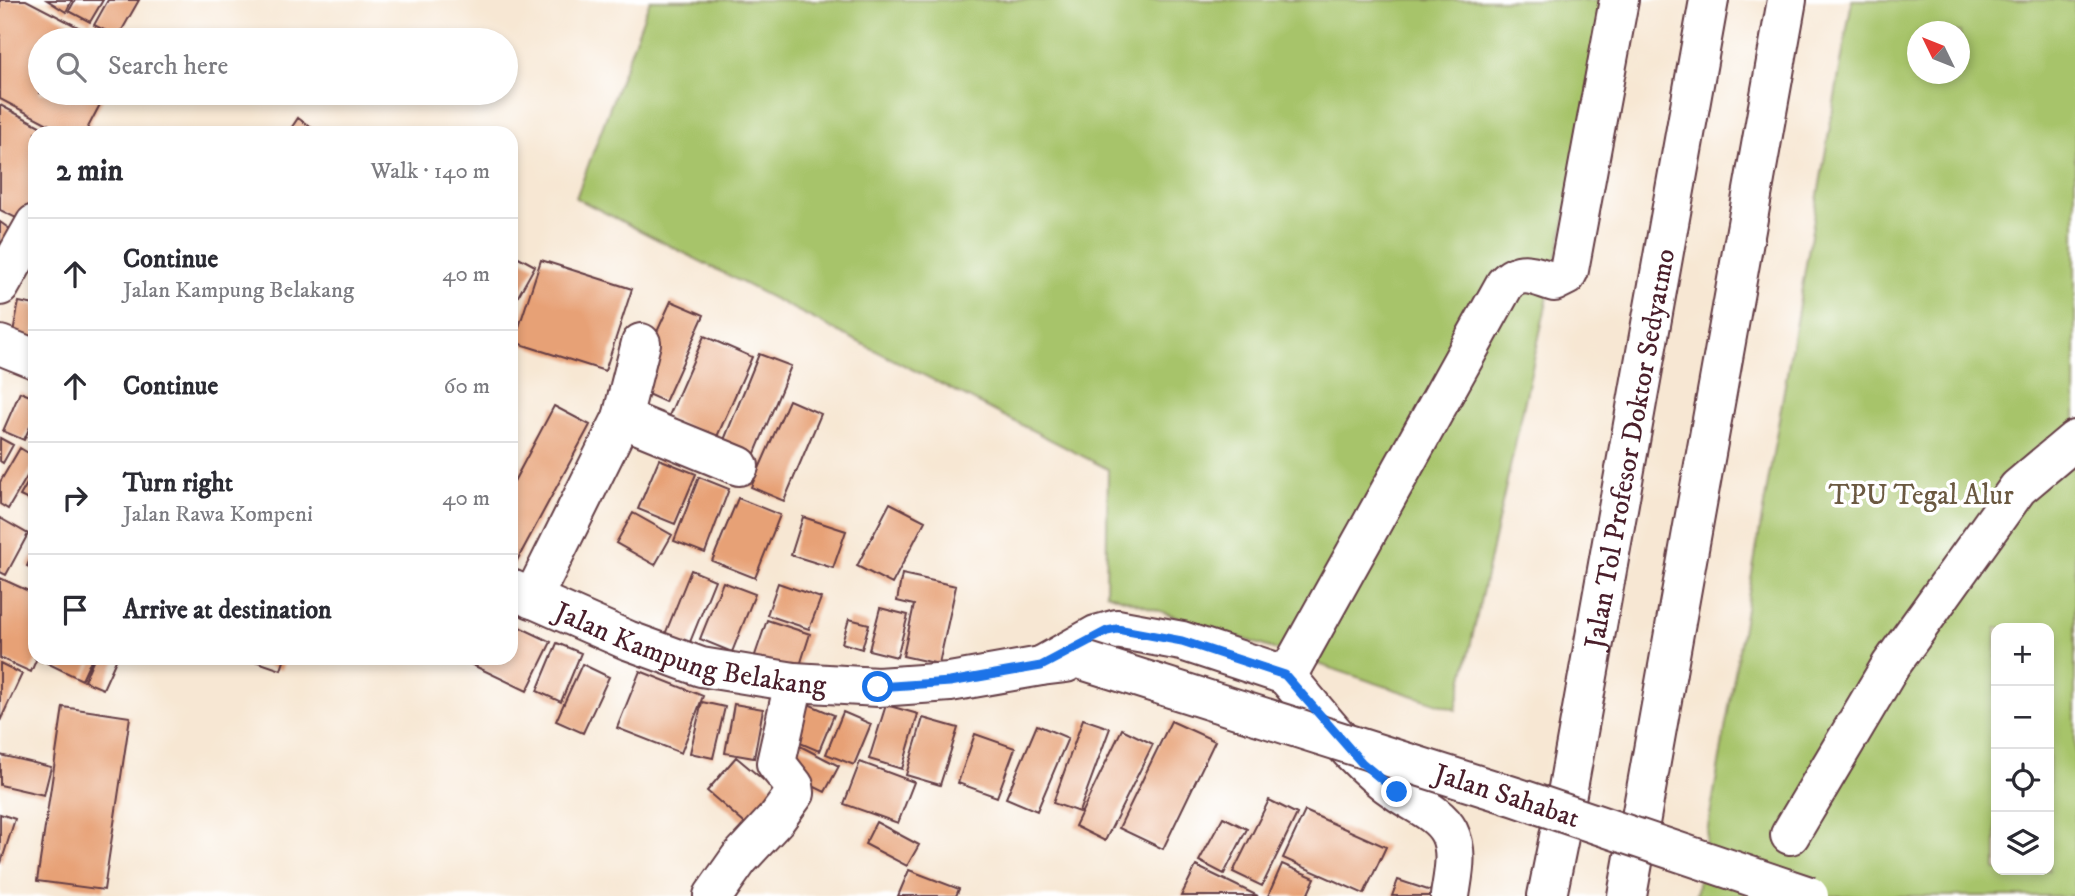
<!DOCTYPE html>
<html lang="en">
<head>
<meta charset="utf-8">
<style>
	:root { --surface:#fff; --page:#f7f7f7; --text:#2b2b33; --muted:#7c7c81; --line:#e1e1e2 }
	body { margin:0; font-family:"IM FELL DW Pica",serif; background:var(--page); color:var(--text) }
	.controls { position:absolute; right:21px; bottom:21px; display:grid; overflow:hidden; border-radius:14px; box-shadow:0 4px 10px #0003 }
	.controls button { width:63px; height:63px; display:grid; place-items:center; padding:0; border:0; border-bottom:2px solid var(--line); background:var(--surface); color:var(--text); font:35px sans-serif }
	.compass { position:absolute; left:1907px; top:21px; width:63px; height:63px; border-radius:50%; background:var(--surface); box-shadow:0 4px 10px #0003; rotate:313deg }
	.stop { position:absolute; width:21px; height:21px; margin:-16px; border:5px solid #1a73e8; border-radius:50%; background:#fff }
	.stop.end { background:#1a73e8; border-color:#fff; box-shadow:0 2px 7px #0008 }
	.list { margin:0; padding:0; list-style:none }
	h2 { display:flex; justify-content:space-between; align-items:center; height:91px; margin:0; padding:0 28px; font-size:30px }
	h2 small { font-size:23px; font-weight:400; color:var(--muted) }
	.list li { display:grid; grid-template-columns:46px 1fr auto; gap:21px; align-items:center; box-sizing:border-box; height:112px; padding:0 28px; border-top:2px solid var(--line) }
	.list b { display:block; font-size:26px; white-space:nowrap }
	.list p { margin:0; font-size:23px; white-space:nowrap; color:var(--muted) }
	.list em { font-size:23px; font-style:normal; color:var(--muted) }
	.icon { flex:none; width:38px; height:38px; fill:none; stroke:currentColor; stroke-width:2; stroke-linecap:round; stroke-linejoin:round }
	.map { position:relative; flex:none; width:2075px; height:896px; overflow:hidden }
	.search { position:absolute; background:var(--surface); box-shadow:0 4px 10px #0003; left:28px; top:28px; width:490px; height:77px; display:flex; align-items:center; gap:18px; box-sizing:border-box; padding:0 24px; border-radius:38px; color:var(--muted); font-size:26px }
	.panel { position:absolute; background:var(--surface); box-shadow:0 4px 10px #0003; left:28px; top:126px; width:490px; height:539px; border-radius:21px }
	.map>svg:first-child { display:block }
</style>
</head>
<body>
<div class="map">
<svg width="2075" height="896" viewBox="0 0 2075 896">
	<rect width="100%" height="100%" fill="#fff"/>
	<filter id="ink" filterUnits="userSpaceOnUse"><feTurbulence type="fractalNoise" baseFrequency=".0143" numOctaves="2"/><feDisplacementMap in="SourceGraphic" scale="14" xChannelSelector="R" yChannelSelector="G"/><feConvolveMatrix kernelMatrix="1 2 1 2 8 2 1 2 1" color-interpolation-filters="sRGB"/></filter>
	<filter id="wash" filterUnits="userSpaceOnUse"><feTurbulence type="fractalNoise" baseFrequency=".00686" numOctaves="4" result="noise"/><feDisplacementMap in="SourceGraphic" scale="28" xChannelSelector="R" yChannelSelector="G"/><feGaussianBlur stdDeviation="1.57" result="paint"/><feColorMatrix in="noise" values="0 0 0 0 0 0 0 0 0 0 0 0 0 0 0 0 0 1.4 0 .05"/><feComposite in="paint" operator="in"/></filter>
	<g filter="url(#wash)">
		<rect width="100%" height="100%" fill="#f7e7d3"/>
		<path fill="#a7c46b" stroke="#78724b" stroke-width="2" fill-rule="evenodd" d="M650,0H1614L1456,710L1106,593L1108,469L576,198Z
			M1852,0H2075V896H1696ZM1918,32H1960V74H1918ZM1996,628H2049V870H1996Z"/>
		<g id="blocks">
			<path fill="#e7a176" d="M0,0H26L103,40H40V93H106L85,133H65L0,99Z
				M47,0H72L66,12Z
				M75,0H103L90,22L69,11Z
				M108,0H139L118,37L94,25Z
				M0,105L49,131L48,133H35V206L26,223L0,210Z
				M298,118L319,133H288Z
				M0,222L14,232L0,250Z
				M511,253L535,266L511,309Z
				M541,260L632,289L605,371L514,342Z
				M671,301L704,315L665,402L632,387Z
				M19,302L35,305V342L12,337Z
				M704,336L752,357L716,439L668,418Z
				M759,354L791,366L753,458L722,445Z
				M20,392L35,398V416L24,440L3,431Z
				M789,400L821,414L784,501L751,487Z
				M554,406L590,425L514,566L511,564V487Z
				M0,438L13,445L3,463L0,461Z
				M20,448L35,457V463L8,509L0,504V482Z
				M659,459L696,474L675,524L638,509Z
				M35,470V503L20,496Z
				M699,477L729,489L705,553L674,541Z
				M738,498L780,515L755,578L712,561Z
				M890,503L925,521L892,584L857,566Z
				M633,513L672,535L655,565L616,543Z
				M803,517L846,531L833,568L791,555Z
				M0,518L28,534L6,575L0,572Z
				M35,549V570L27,566Z
				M691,570L715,580L688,647L664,637Z
				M902,574L956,586L939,664L903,656L914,605L897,601Z
				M0,578L35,594V658H37L31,672L0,658Z
				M723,582L755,594L732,652L700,639Z
				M778,583L821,598L809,629L767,615Z
				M880,608L908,615L897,657L869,650Z
				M849,619L869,624L862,649L842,643Z
				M767,620L810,634L796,678L752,664Z
				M511,623L551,642L527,691L458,658H511Z
				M557,643L581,653L561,702L537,691Z
				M49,658H92L82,680L47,663Z
				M94,658H117L103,689L84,681Z
				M246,658H285L281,670Z
				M0,663L22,674L0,721Z
				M582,664L609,677L583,733L556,721Z
				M640,671L703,696L681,753L617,728Z
				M801,701L834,715L819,751L786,737Z
				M702,702L725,707L713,758L690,753Z
				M734,704L763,709L754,758L725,753Z
				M886,705L918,714L902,769L869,759Z
				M63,707L130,717L104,890L37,881Z
				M843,712L871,724L854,765L826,754Z
				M923,718L958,728L940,785L906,775Z
				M1083,719L1110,728L1079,812L1053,803Z
				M1171,721L1215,741L1163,849L1119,828Z
				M1037,725L1068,738L1037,811L1006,798Z
				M1122,729L1153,744L1105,841L1075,826Z
				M975,734L1015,748L997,797L958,783Z
				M798,745L839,766L825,792L784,772Z
				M0,755L51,767L44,795L0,785Z
				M736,757L780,794L750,828L707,791Z
				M860,762L914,782L898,823L844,804Z
				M1269,800L1297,814L1262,886L1233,872Z
				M1305,811L1386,847L1364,894L1283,858Z
				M0,814L15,819L1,863H0Z
				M1223,817L1247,829L1224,874L1199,861Z
				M876,822L919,845L907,866L865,844Z
				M1282,864L1315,878L1307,896H1268Z
				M1196,866L1258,896H1181Z
				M909,870L959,889L956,896H898Z
				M1398,880L1443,895V896H1392Z"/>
		</g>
	</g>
	<g filter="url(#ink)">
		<use href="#blocks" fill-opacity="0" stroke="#643d44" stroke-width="2"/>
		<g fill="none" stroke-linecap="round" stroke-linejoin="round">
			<g stroke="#643d44" stroke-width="42">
				<g id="minor">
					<path d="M0,286L35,224"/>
					<path d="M0,345L35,359"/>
					<path d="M622,418L739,466"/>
					<path id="s1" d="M511,589L627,640L701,667L794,682L878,687L950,682L1041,666L1066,663"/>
					<path d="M532,599L622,418L641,343"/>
					<path d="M1041,666L1096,635L1117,629L1182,641L1285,675L1291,669L1505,284C1521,267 1535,276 1554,282L1566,276L1569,270L1619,0"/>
					<path d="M1285,675C1320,715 1353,762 1398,792C1415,804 1439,813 1449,832C1459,852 1453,875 1450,896"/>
					<path d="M1790,835L1891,665L2018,488L2075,440"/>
					<path d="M713,896L739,859L777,818L795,793L794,786L776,763L794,682"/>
				</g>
			</g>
			<g stroke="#643d44" stroke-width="42">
				<g id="highway">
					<path id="s2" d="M1547,896L1561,827L1709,0"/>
					<path d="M1627,896L1787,0"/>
				</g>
			</g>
			<use href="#minor" stroke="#fff" stroke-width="38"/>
			<use href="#highway" stroke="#fff" stroke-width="38"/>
			<g stroke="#643d44" stroke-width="42" stroke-linecap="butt">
				<g id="minor-bridge">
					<path id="s3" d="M1085,661L1516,797L1809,896"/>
				</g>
			</g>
			<use href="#minor-bridge" stroke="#fff" stroke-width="38"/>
		</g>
	</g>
	<g fill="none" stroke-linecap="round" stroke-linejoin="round" filter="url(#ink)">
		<path stroke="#1a73e8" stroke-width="9" d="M878,687L950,682L1041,666L1107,631L1117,629L1182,641L1285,675L1362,763L1397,792"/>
	</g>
	<g text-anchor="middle" stroke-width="7" stroke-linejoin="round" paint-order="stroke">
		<g font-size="28" fill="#4a1f2b" stroke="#fff">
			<text dy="10" stroke="none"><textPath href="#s2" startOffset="455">Jalan Tol Profesor Doktor Sedyatmo</textPath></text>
			<text dy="10" stroke="none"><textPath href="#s1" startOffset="191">Jalan Kampung Belakang</textPath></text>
			<text dy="10" stroke="none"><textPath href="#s3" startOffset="443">Jalan Sahabat</textPath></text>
		</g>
		<g font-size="28" fill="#6b5941" stroke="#fff">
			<text x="1921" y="504">TPU Tegal Alur</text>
		</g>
	</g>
</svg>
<div class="controls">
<button>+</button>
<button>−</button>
<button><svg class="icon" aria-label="locate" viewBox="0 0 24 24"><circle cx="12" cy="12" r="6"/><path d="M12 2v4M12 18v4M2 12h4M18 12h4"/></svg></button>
<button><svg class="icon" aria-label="layers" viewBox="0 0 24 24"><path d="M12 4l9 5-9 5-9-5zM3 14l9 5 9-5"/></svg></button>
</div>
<svg class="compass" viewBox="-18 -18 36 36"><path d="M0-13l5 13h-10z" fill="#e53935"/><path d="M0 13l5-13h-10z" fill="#7c7c81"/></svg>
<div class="stop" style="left:878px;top:687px"></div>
<div class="stop end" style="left:1397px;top:792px"></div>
<div class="search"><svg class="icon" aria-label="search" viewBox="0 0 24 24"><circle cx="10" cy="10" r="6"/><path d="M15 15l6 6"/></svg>Search here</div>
<section class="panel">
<h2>2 min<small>Walk · 140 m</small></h2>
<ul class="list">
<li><svg class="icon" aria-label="ahead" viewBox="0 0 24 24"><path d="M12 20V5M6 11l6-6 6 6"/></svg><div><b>Continue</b><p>Jalan Kampung Belakang</p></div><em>40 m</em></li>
<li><svg class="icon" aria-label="ahead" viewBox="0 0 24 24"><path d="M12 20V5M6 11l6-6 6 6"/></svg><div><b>Continue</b></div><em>60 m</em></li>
<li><svg class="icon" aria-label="right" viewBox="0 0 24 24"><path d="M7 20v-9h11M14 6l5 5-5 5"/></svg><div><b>Turn right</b><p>Jalan Rawa Kompeni</p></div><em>40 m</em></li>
<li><svg class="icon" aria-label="arrive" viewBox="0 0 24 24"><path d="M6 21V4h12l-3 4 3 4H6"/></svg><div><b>Arrive at destination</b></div></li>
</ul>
</section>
</div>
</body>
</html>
